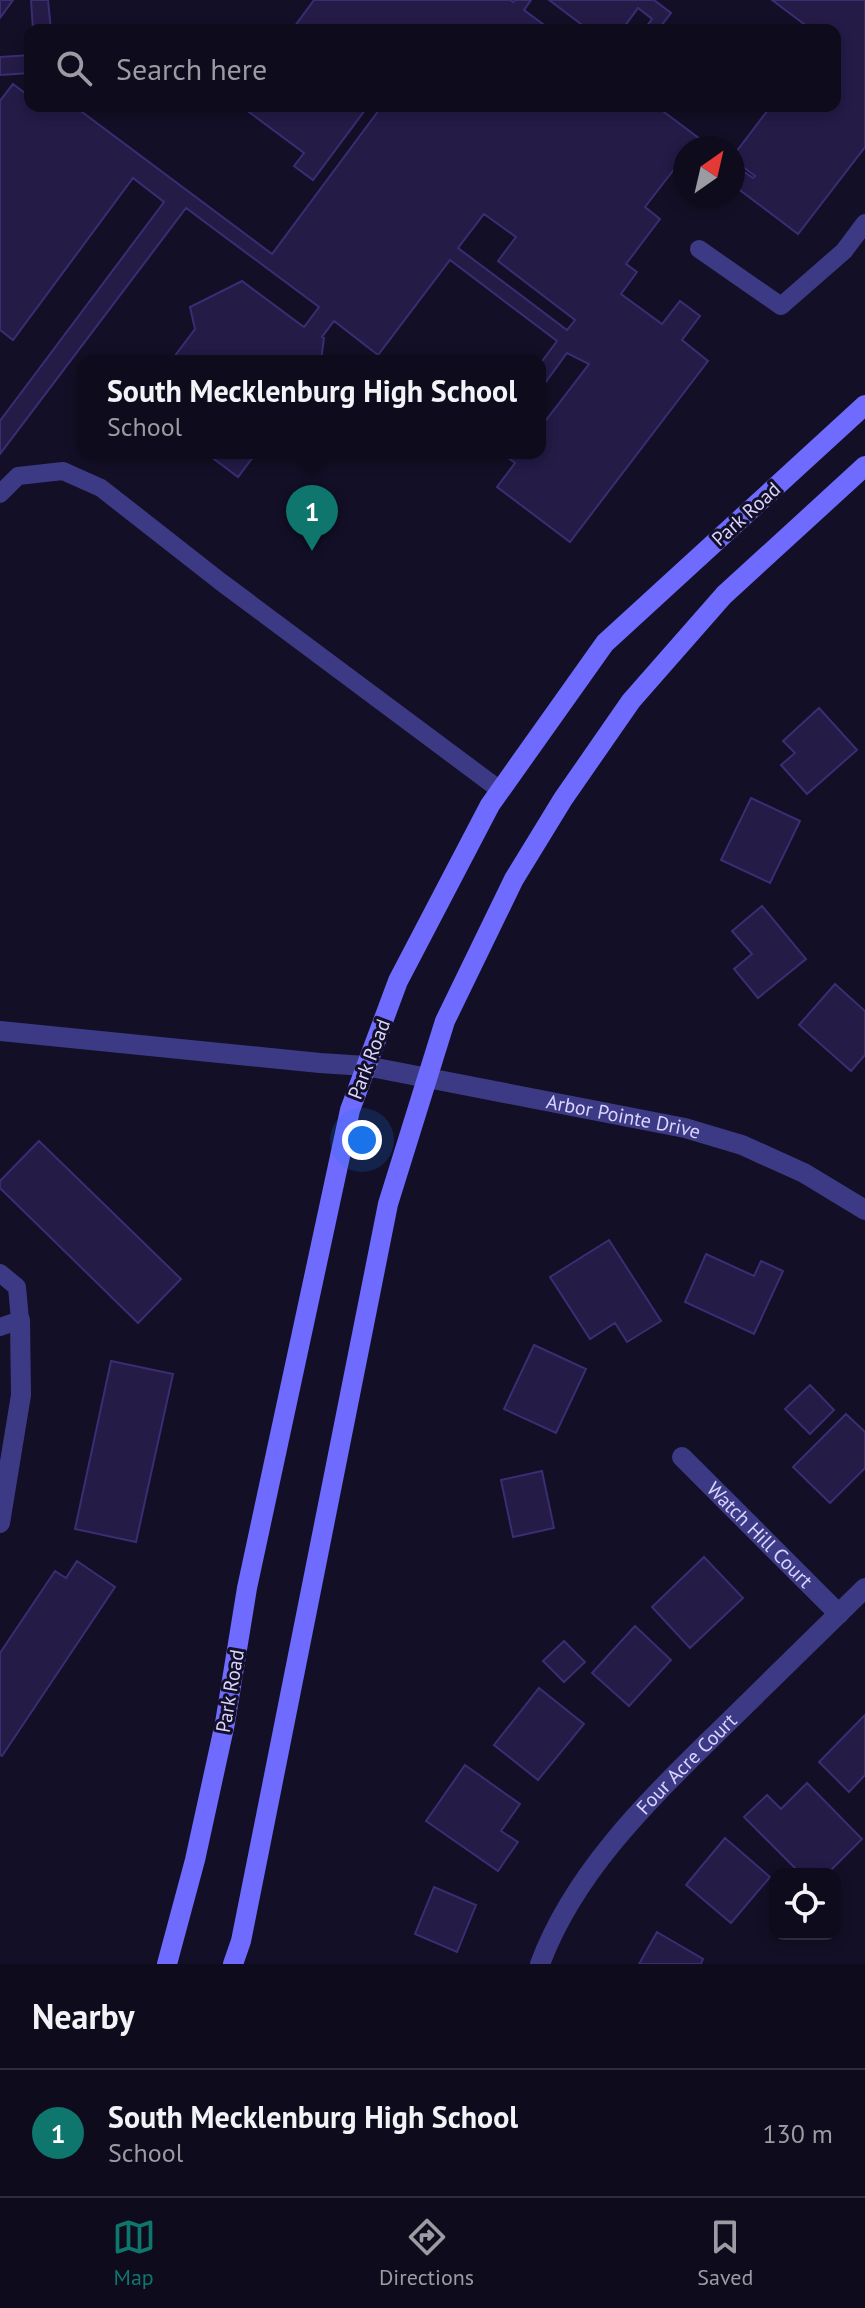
<!DOCTYPE html>
<html lang="en">
<head>
<meta charset="utf-8">
<style>
	:root { --surface:#0e0b1c; --page:#1c1929; --text:#f1f3f6; --muted:#9b9ba3; --line:#2e2b3b; --accent:#0f766e }
	body { margin:0; font-family:"PT Sans",sans-serif; background:var(--page); color:var(--text) }
	.controls { position:absolute; right:24px; bottom:24px; display:grid; overflow:hidden; border-radius:16px; box-shadow:0 4px 12px #0003 }
	.controls button { width:72px; height:72px; display:grid; place-items:center; padding:0; border:0; border-bottom:2px solid var(--line); background:var(--surface); color:var(--text); font:40px sans-serif }
	.compass { position:absolute; left:673px; top:136px; width:72px; height:72px; border-radius:50%; background:var(--surface); box-shadow:0 4px 12px #0003; rotate:34deg }
	.you { position:absolute; left:362px; top:1140px; width:28px; height:28px; margin:-20px; border:6px solid #fff; border-radius:50%; background:#1a73e8; box-shadow:0 0 0 12px #1a73e833 }
	.badge { display:grid; place-items:center; width:52px; height:52px; border-radius:50%; background:var(--accent); color:#fff; font-size:26px; font-weight:700 }
	.pin { position:absolute; translate:-50% -66px; filter:drop-shadow(0 2px 4px #0008) }
	.pin::after { content:''; position:absolute; top:42px; width:28px; height:24px; background:inherit; clip-path:polygon(0 0,100% 0,50% 100%) }
	.popup { position:absolute; left:78px; top:355px; width:468px; height:104px; box-sizing:border-box; display:grid; place-content:center; border-radius:16px; background:var(--surface); filter:drop-shadow(0 2px 6px #0005); font-size:26px; white-space:nowrap; color:var(--muted) }
	.popup b { font-size:30px; color:var(--text) }
	.popup::after { content:''; position:absolute; left:50%; top:100%; margin-left:-16px; border:16px solid transparent; border-top-color:var(--surface) }
	.list { margin:0; padding:0; list-style:none }
	h2 { display:flex; justify-content:space-between; align-items:center; height:104px; margin:0; padding:0 32px; font-size:34px }
	h2 small { font-size:26px; font-weight:400; color:var(--muted) }
	.list li { display:grid; grid-template-columns:52px 1fr auto; gap:24px; align-items:center; box-sizing:border-box; height:128px; padding:0 32px; border-top:2px solid var(--line) }
	.list b { display:block; font-size:30px; white-space:nowrap }
	.list p { margin:0; font-size:26px; white-space:nowrap; color:var(--muted) }
	.list em { font-size:26px; font-style:normal; color:var(--muted) }
	.icon { flex:none; width:44px; height:44px; fill:none; stroke:currentColor; stroke-width:2; stroke-linecap:round; stroke-linejoin:round }
	.map { position:relative; flex:none; width:865px; height:1964px; overflow:hidden }
	.search { position:absolute; background:var(--surface); box-shadow:0 4px 12px #0003; left:24px; right:24px; top:24px; height:88px; display:flex; align-items:center; gap:20px; box-sizing:border-box; padding:0 28px; border-radius:16px; color:var(--muted); font-size:30px }
	.sheet { height:232px; background:var(--surface) }
	nav { display:flex; justify-content:space-around; align-items:center; box-sizing:border-box; height:112px; border-top:2px solid var(--line); background:var(--surface); font-size:22px; color:var(--muted) }
	nav a { display:grid; justify-items:center; gap:4px }
	nav .on { color:var(--accent) }
	.map>svg:first-child { display:block }
</style>
</head>
<body>
<div class="map">
<svg width="865" height="1964" viewBox="0 0 865 1964">
	<rect width="100%" height="100%" fill="#130f26"/>
	<path fill="#241b47" stroke="#3b2d73" stroke-width="2" fill-rule="evenodd" d="M0,0H13L0,18Z
		M31,0H48L51,30H33Z
		M314,0H510L513,2L515,0H531L524,10L551,30H292Z
		M549,0H654L671,13L658,30H644L652,19L638,8L622,30H589Z
		M772,0H865V147L798,234L733,185V164L753,178L755,176L733,159V156L771,106H835V30H812Z
		M30,55V73L0,75V57Z
		M13,84L30,97V106H74L272,254L382,106H656L712,148H685V155L645,207L660,219L626,264L637,272L621,294L662,324L680,301L700,316L682,340L708,361L570,542L497,487L515,463L502,453H540V428L589,364L567,353L540,390V364L557,341L450,260L378,355L334,321L322,337L324,338L321,361H171L195,329L190,307L242,281L304,327L319,307L186,208L0,454V421L164,202L133,178L13,340L0,330V101ZM484,214L516,237L498,261L575,320L567,330L458,248Z
		M247,106H368L313,180L294,166L304,153L245,109Z
		M206,453H256L238,477Z
		M819,708L857,750L807,794L781,765L795,753L783,741Z
		M751,798L800,821L770,883L721,860Z
		M762,906L806,959L758,998L734,969L752,954L732,931Z
		M835,984L865,1011V1055L851,1071L799,1025Z
		M39,1141L181,1279L138,1323L0,1188V1181Z
		M609,1240L661,1321L627,1342L615,1323L590,1339L550,1277Z
		M706,1254L754,1276L761,1261L783,1271L754,1334L685,1302Z
		M534,1345L586,1369L556,1433L504,1409Z
		M111,1361L173,1374L136,1542L75,1529Z
		M810,1385L834,1410L810,1434L785,1409Z
		M846,1414L865,1432V1468L830,1503L793,1467Z
		M542,1471L554,1528L513,1537L501,1480Z
		M704,1557L743,1598L690,1648L652,1607Z
		M77,1561L115,1587L2,1756L0,1755V1653L55,1571L66,1578Z
		M635,1626L671,1660L629,1706L592,1673Z
		M564,1641L585,1662L564,1682L543,1661Z
		M539,1688L584,1724L538,1780L494,1745Z
		M865,1715V1775L849,1792L819,1762Z
		M465,1765L520,1804L501,1831L518,1842L498,1871L426,1821Z
		M807,1783L862,1839L827,1874H801L744,1817L767,1795L781,1809Z
		M725,1838L770,1877L731,1923L686,1885Z
		M434,1887L476,1905L457,1952L415,1934Z
		M657,1932L703,1959L701,1964H639Z"/>
	<g fill="none" stroke-linecap="round" stroke-linejoin="round">
		<path stroke="#3d3a85" stroke-width="18" d="M699,249L781,306L844,251L865,223
			M0,494L18,476L63,471L101,488L221,582L500,790
			M0,1273L17,1287L20,1320L0,1327"/>
		<g stroke="#3d3a85" stroke-width="20">
			<path id="s1" d="M0,1031L320,1063L366,1066L685,1128L742,1145L804,1173L865,1210"/>
			<path id="s2" d="M682,1457L839,1614"/>
			<path d="M0,1523L21,1395L20,1320"/>
			<path id="s3" d="M540,1964C575,1870 651,1798 721,1729C769,1682 817,1635 865,1588"/>
		</g>
		<path stroke="#6f6bff" stroke-width="20" d="M167,1964L195,1860L225,1723L247,1588L350,1110L398,981L490,805L605,643L865,405
			M233,1964L241,1941L260,1846L388,1204L445,1021L514,879L563,799L631,701L724,595L865,466"/>
	</g>
	<g text-anchor="middle" stroke-width="6" stroke-linejoin="round" paint-order="stroke">
		<g font-size="20" fill="#d9d4ff" stroke="#130f26">
			<text transform="translate(746 514) rotate(-42)" y="7">Park Road</text>
			<text transform="translate(369 1059) rotate(-69)" y="7">Park Road</text>
			<text dy="7" stroke="none"><textPath href="#s1" startOffset="630">Arbor Pointe Drive</textPath></text>
			<text dy="7" stroke="none"><textPath href="#s2" startOffset="110">Watch Hill Court</textPath></text>
			<text transform="translate(230 1691) rotate(-80)" y="7">Park Road</text>
			<text dy="7" stroke="none"><textPath href="#s3" startOffset="250">Four Acre Court</textPath></text>
		</g>
	</g>
</svg>
<div class="controls">
<button><svg class="icon" aria-label="locate" viewBox="0 0 24 24"><circle cx="12" cy="12" r="6"/><path d="M12 2v4M12 18v4M2 12h4M18 12h4"/></svg></button>
</div>
<svg class="compass" viewBox="-18 -18 36 36"><path d="M0-13l5 13h-10z" fill="#e53935"/><path d="M0 13l5-13h-10z" fill="#9b9ba3"/></svg>
<div class="you"></div>
<div class="pin badge" style="left:312px;top:551px">1</div>
<div class="popup"><b>South Mecklenburg High School</b>School</div>
<div class="search"><svg class="icon" aria-label="search" viewBox="0 0 24 24"><circle cx="10" cy="10" r="6"/><path d="M15 15l6 6"/></svg>Search here</div>
</div>
<section class="sheet">
<h2>Nearby<small></small></h2>
<ul class="list">
<li><span class="badge">1</span><div><b>South Mecklenburg High School</b><p>School</p></div><em>130 m</em></li>
</ul>
</section>
<nav>
<a class="on"><svg class="icon" aria-label="map" viewBox="0 0 24 24"><path d="M3 6l6-2 6 2 6-2v14l-6 2-6-2-6 2zM9 4v14M15 6v14"/></svg>Map</a>
<a><svg class="icon" aria-label="directions" viewBox="0 0 24 24"><path d="M12 3l9 9-9 9-9-9zM9 14v-3h6M13 9l2 2-2 2"/></svg>Directions</a>
<a><svg class="icon" aria-label="saved" viewBox="0 0 24 24"><path d="M7 4h10v16l-5-4-5 4z"/></svg>Saved</a>
</nav>
</body>
</html>
